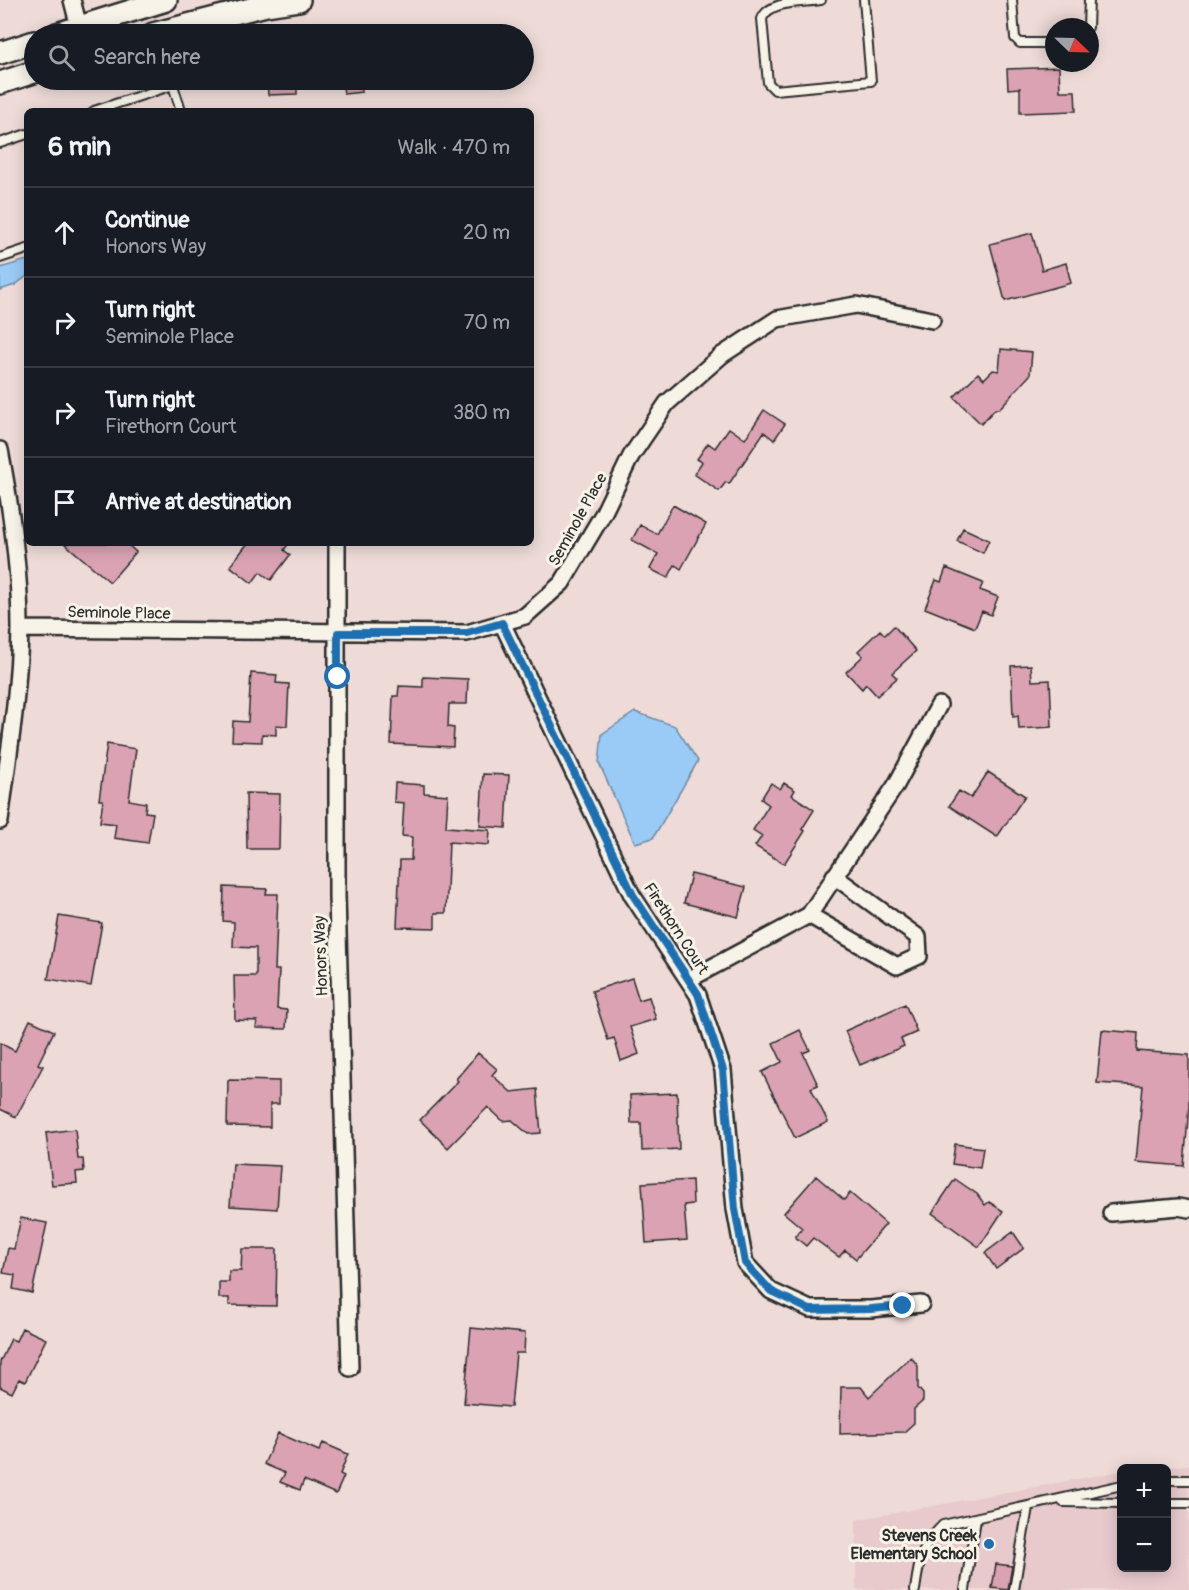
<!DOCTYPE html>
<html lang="en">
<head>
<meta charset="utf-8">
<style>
	:root { --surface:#171b24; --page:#20242c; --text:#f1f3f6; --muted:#9ea1a6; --line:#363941 }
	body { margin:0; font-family:Pangolin,sans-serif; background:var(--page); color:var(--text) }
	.controls { position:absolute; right:18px; bottom:18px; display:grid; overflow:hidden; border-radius:9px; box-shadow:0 3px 15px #0003 }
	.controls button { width:54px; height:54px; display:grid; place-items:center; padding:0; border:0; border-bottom:2px solid var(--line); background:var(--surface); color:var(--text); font:30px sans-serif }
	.compass { position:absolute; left:1045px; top:18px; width:54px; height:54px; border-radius:50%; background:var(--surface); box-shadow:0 3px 15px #0003; rotate:113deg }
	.stop { position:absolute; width:18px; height:18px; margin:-14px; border:4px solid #1f6fb2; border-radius:50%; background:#fff }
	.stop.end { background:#1f6fb2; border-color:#fff; box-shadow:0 2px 6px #0008 }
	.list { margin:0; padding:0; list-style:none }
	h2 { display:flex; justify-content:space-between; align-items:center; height:78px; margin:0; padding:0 24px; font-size:26px }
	h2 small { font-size:20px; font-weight:400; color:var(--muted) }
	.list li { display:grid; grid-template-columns:39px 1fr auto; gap:18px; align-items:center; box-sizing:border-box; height:90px; padding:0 24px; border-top:2px solid var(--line) }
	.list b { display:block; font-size:22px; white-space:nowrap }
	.list p { margin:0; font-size:20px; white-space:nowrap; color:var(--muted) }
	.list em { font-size:20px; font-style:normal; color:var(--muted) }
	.icon { flex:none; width:33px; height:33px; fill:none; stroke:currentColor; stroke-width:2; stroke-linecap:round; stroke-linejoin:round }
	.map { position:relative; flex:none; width:1189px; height:1590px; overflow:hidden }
	.search { position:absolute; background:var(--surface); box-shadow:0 3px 15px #0003; left:24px; top:24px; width:510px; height:66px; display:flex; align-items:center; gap:15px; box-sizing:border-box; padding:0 21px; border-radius:33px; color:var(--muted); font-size:22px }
	.panel { position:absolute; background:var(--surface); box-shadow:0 3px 15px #0003; left:24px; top:108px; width:510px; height:438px; border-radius:9px }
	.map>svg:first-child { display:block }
</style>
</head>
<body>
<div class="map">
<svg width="1189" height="1590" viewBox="0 0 1189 1590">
	<rect width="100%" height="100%" fill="#eedbd8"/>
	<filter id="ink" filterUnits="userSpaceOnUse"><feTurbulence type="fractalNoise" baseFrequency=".0167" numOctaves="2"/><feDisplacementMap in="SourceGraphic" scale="12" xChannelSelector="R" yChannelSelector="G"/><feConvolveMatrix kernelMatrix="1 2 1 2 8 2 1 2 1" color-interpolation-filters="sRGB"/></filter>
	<g filter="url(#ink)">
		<path fill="#e8cacd" d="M1189,1465V1590H856V1520L1121,1471L1122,1568H1166V1468H1138Z"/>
		<path fill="#9acbf6" stroke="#6e8ba5" stroke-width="1.5" d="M27,260V276L15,285L0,290V268Z
			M635,712L675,726L698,761L653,838L635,843L599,763L602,734Z"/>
		<path fill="#daa2b3" stroke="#2b2b2b" stroke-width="1.5" d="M1059,67L1060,91H1075L1076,111L1020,113V88L1008,89L1007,69Z
			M267,80H297V94L268,95Z
			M342,80H361L362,92L344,94Z
			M1032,233L1042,270L1066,263L1071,283L1005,301L990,244Z
			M1001,349L1032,352L1030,375L999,409H995L981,424L954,397L978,373L984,379L993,370L999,371Z
			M764,410L785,424L774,440L764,432L729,484L726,482L719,491L694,474L702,462L697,459L708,443L715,448L729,428L745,439Z
			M673,505L706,524L681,569L675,565L668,578L650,569L658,554L632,540L640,525L657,534Z
			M963,528L989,540L983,553L957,541Z
			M64,543H126L136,552L110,582Z
			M248,543H289L284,550L290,555L271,580L260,572L252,583L230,566Z
			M946,568L983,583L980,590L998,597L991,615L982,611L975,628L925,608L936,580L941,582Z
			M894,626L916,651L892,673L897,678L877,696L866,684L862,689L846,672L863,656L858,651L880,630L885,635Z
			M1031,665L1032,681L1050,680L1052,727L1019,729L1018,716L1013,717L1011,666Z
			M251,673L277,675L276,683L289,684L287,726L276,725V735L262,734V742L232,741L233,721L248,722Z
			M423,677L468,679L467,704H449L448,727L454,728L453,747L391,744L393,696H398L399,686L423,687Z
			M107,744L136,749L129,800L146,803L145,812L153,813L148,843L114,838L116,824L100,822L103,800H99Z
			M988,772L1025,796L997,837L949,806L959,791L971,798Z
			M483,774L509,775L506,828L480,826Z
			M395,783L424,785V793L448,795L446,827L490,830L489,845L449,842L446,913H435V928L397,927L400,860H411L412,837L402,836L404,803L394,802Z
			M771,783L780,789L784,783L795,790L792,795L814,810L802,829L805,831L784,864L755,846L762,836L753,830L769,805L761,799Z
			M246,793L280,794L279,849H247Z
			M691,874L746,887L738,917L684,903Z
			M224,887L267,889L266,894H278L275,970H279L277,1009L287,1010L286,1029L256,1028L257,1021L235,1020L234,976H256V948L233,947L234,922L223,921Z
			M59,916L102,923L91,986L48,979Z
			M632,978L639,1000L649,997L656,1019L630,1027L639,1054L621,1061L614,1038L608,1040L592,991Z
			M905,1004L917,1032L901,1039L904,1046L860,1065L845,1031Z
			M30,1020L54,1031L38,1064L43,1066L16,1117L0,1109V1043L15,1051Z
			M800,1030L810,1050L803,1053L818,1085L811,1088L828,1122L795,1138L762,1072L782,1062L773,1043Z
			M1102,1030L1138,1033L1137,1051L1189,1055V1106L1184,1166L1136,1162L1143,1086L1097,1083Z
			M478,1053L497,1069L492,1075L511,1092L537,1089L541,1133L528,1134L512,1120L503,1121L488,1107L448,1148L420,1120L458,1081L456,1079Z
			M228,1080L279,1081V1104H270V1127L227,1126Z
			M677,1093L679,1149L642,1151L641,1123H631L630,1095Z
			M75,1129L78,1159H83L84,1171L76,1172L77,1183L52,1185L46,1133Z
			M955,1144L983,1148L980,1168L952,1164Z
			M233,1164L280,1166L277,1209L230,1206Z
			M816,1176L844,1200L850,1193L886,1224L856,1259L845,1250L839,1257L813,1238L806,1246L795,1237L802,1228L784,1213Z
			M955,1179L977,1194L985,1205L989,1202L1003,1211L979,1247L932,1213Z
			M692,1180L693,1204L684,1205L687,1240L646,1243L642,1183Z
			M21,1218L47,1223L32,1293L13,1289L15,1275L3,1273L8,1248L14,1249Z
			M1013,1232L1024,1248L996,1269L985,1253Z
			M242,1249H277L276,1306L229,1305V1298H219V1282H229V1271H241Z
			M22,1328L46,1339L25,1382L19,1379L12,1393L0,1387V1362L11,1339L16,1341Z
			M471,1328L525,1333L524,1353H516L511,1407L464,1403Z
			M911,1357L918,1366V1388L923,1394V1401L914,1409V1423L904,1432L840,1434L841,1387H861L869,1397Z
			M278,1433L319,1451L323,1443L348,1454L340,1474L344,1476L336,1494L304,1480L300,1490L280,1482L285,1473L264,1464Z
			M996,1564L1012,1566L1008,1590L992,1588Z"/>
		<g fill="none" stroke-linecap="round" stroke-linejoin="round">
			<g stroke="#2b2b2b" stroke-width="12">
				<path id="lane" d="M821,0C803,3 769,0 762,19L768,83L775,90L871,81L864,0
					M1012,0L1015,38L1020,43H1054
					M1088,27L1089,0
					M94,111L173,85L181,111
					M0,143L27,134
					M0,258L27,249
					M1166,1480H1189
					M1063,1502L1122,1503
					M1166,1503H1189
					M915,1590C919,1561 921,1546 943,1525L1122,1485
					M965,1590L976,1519
					M1014,1590L1028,1507"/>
			</g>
			<g stroke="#2b2b2b" stroke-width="20">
				<path id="street" d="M72,0L79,27
					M0,450C11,508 20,569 20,629C19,693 8,758 0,821
					M337,543V896L350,1368
					M502,623L632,895L698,995L723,1070L735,1209L745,1263L771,1291L810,1309H871L921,1304
					M20,629L467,633L525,616L562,583L603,514L631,456L667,403L722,355L777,319L856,305L932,320
					M809,915L897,966L919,956L918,937L834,876
					M688,980L809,915L896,785L939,705
					M1111,1213L1178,1207L1189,1209"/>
			</g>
			<g stroke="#2b2b2b" stroke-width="26">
				<path id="secondary" d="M57,34L166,0
					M153,34L266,5L299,0
					M0,53L34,42
					M0,83L34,72"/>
			</g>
			<use href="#lane" stroke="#f7f3e8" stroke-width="8"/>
			<use href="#street" stroke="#f7f3e8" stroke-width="15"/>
			<use href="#secondary" stroke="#f7f3e8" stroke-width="21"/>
		</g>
	</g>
	<g fill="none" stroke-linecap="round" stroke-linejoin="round" filter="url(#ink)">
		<path stroke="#1f6fb2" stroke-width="8" d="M338,677V633H467L502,623L633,895L698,994L723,1070L735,1209L745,1263L771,1291L810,1310L871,1309L903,1306"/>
	</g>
	<circle fill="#1f6fb2" stroke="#f7f3e8" stroke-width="2" cx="989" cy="1544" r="6"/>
	<g text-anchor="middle" stroke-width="6" stroke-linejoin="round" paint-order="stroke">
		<g font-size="16" fill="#2b2b2b" stroke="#f7f3e8">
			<text transform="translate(577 519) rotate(-61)" y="6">Seminole Place</text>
			<text transform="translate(119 612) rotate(1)" y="6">Seminole Place</text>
			<text transform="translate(677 928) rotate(57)" y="6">Firethorn Court</text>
			<text transform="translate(320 956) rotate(-92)" y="6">Honors Way</text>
		</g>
		<g font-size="16" font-weight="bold" fill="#2b2b2b" stroke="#f7f3e8" text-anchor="end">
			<text x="977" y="1541">Stevens Creek<tspan x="977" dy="18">Elementary School</tspan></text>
		</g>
	</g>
</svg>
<div class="controls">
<button>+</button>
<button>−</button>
</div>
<svg class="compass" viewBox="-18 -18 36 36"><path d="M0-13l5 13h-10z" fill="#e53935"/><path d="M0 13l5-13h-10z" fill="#9ea1a6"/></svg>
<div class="stop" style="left:338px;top:677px"></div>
<div class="stop end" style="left:903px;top:1306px"></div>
<div class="search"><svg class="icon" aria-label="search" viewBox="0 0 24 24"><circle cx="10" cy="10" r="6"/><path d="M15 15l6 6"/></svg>Search here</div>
<section class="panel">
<h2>6 min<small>Walk · 470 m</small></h2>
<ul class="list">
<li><svg class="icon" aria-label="ahead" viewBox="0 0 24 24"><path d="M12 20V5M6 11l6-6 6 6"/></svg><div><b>Continue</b><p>Honors Way</p></div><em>20 m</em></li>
<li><svg class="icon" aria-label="right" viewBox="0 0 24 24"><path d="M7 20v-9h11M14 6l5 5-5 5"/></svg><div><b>Turn right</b><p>Seminole Place</p></div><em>70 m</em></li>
<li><svg class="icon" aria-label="right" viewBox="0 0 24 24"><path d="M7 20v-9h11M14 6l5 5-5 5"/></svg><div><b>Turn right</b><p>Firethorn Court</p></div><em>380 m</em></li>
<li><svg class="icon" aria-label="arrive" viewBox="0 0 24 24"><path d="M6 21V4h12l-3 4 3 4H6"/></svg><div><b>Arrive at destination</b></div></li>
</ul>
</section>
</div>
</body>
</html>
